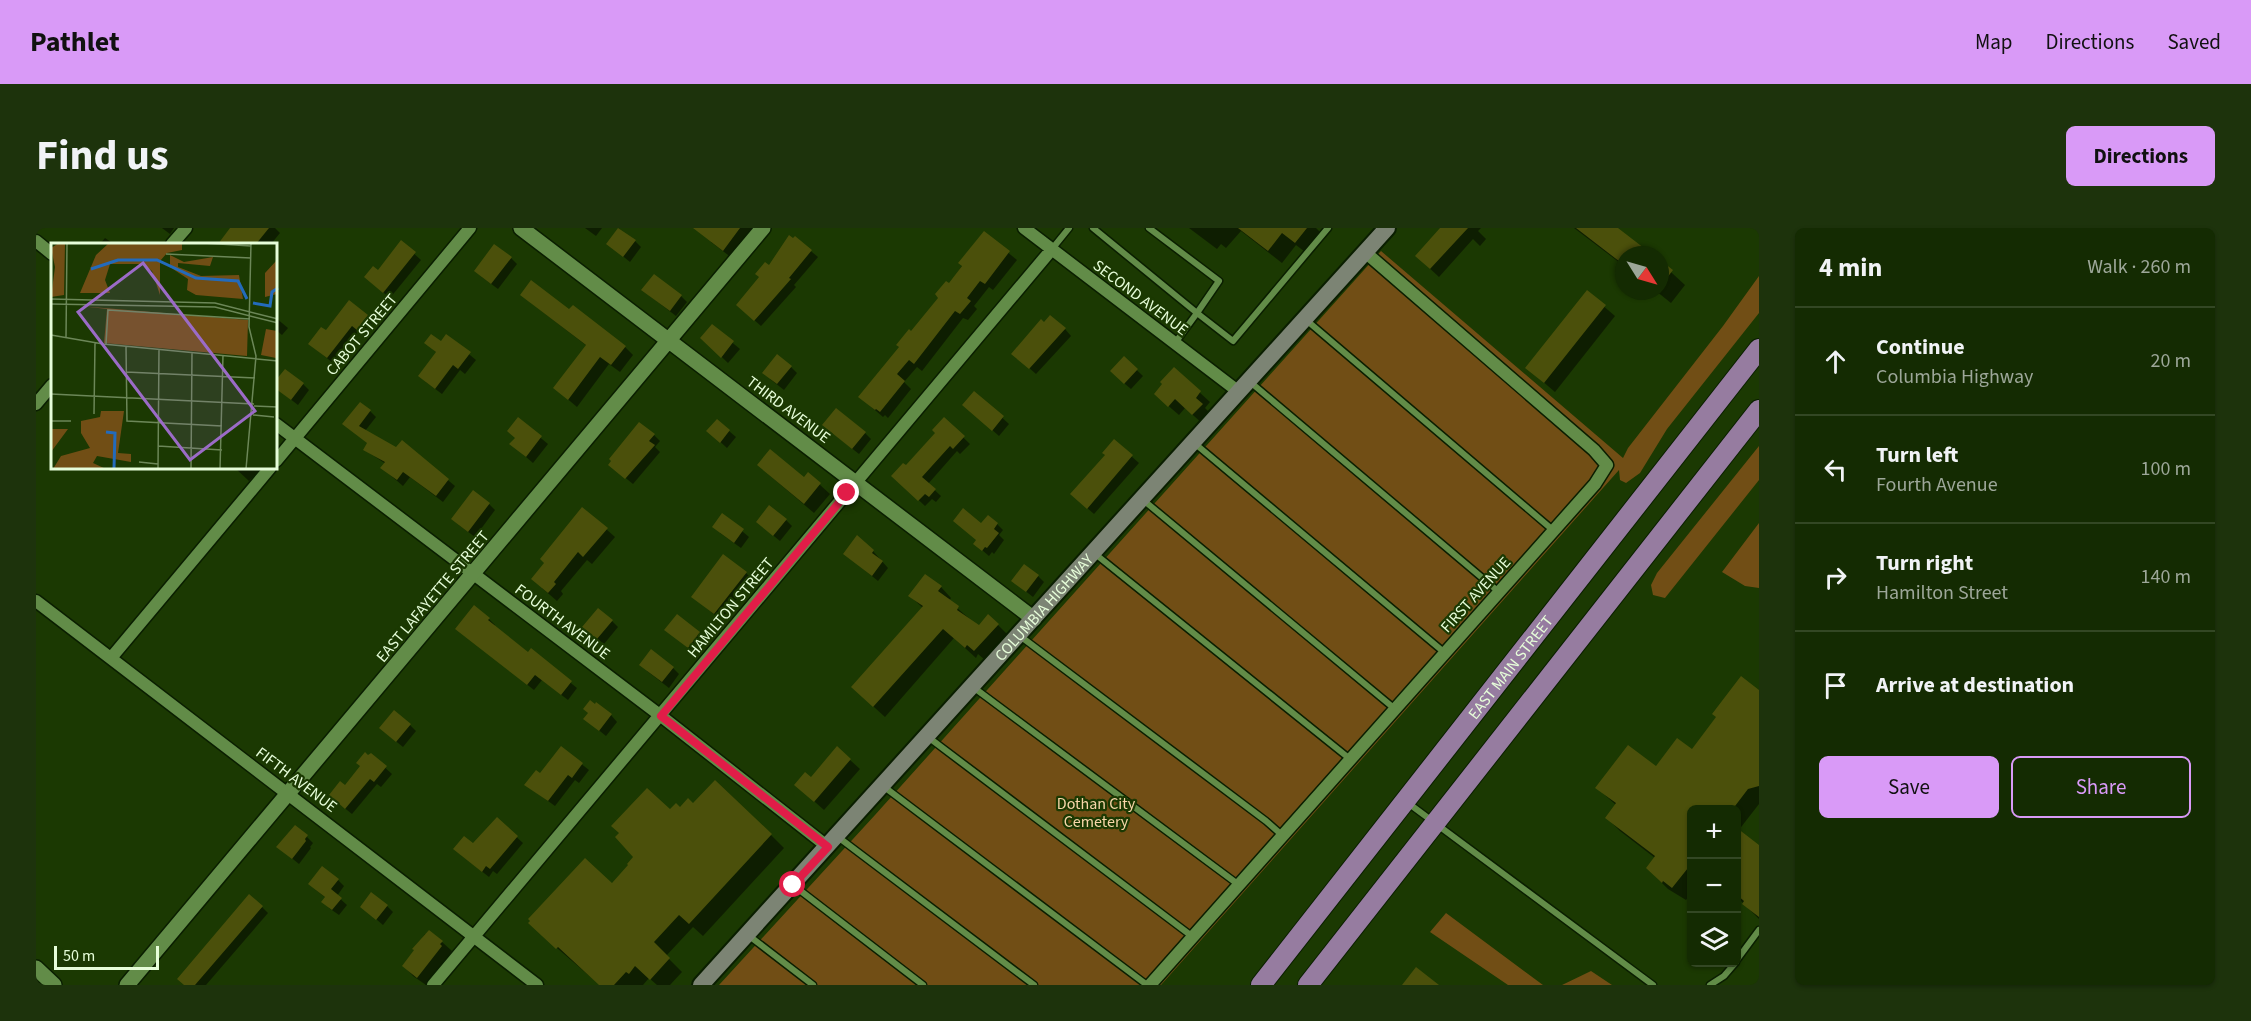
<!DOCTYPE html>
<html lang="en">
<head>
<meta charset="utf-8">
<style>
	:root { --surface:#142b02; --page:#1d330c; --text:#f1f3f6; --muted:#9da799; --line:#334724; --accent:#d99af7 }
	body { margin:0; font-family:"Source Sans 3",sans-serif; background:var(--page); color:var(--text) }
	.controls { position:absolute; right:18px; bottom:18px; display:grid; overflow:hidden; border-radius:9px; box-shadow:0 2px 4px #0004 }
	.controls button { width:54px; height:54px; display:grid; place-items:center; padding:0; border:0; border-bottom:2px solid var(--line); background:var(--surface); color:var(--text); font:30px sans-serif }
	.compass { position:absolute; left:1579px; top:18px; width:54px; height:54px; border-radius:50%; background:var(--surface); box-shadow:0 2px 4px #0004; rotate:127deg }
	.scale { position:absolute; left:18px; bottom:15px; width:105px; box-sizing:border-box; padding-left:6px; border:3px solid #e6fdd9; border-top:0; font-size:16px; line-height:21px; white-space:nowrap; color:#e6fdd9; -webkit-text-stroke:4px #1b3902; paint-order:stroke }
	.stop { position:absolute; width:18px; height:18px; margin:-14px; border:4px solid #e11d48; border-radius:50%; background:#fff }
	.stop.end { background:#e11d48; border-color:#fff; box-shadow:0 2px 6px #0008 }
	.list { margin:0; padding:0; list-style:none }
	h2 { display:flex; justify-content:space-between; align-items:center; height:78px; margin:0; padding:0 24px; font-size:26px }
	h2 small { font-size:20px; font-weight:400; color:var(--muted) }
	.list li { display:grid; grid-template-columns:39px 1fr auto; gap:18px; align-items:center; box-sizing:border-box; height:108px; padding:0 24px; border-top:2px solid var(--line) }
	.list b { display:block; font-size:22px; white-space:nowrap }
	.list p { margin:0; font-size:20px; white-space:nowrap; color:var(--muted) }
	.list em { font-size:20px; font-style:normal; color:var(--muted) }
	.actions { display:flex; gap:12px; padding:18px 24px }
	.actions a { flex:1; padding:14px 0; border:2px solid var(--accent); border-radius:9px; text-align:center; font-size:21px; color:var(--accent) }
	.actions .main { background:var(--accent); color:#111 }
	.icon { flex:none; width:33px; height:33px; fill:none; stroke:currentColor; stroke-width:2; stroke-linecap:round; stroke-linejoin:round }
	.map { position:relative; flex:none; width:1723px; height:757px; overflow:hidden; border-radius:9px }
	header { display:flex; align-items:center; gap:36px; box-sizing:border-box; height:84px; padding:0 30px; background:var(--accent); color:#111 }
	header strong { font-size:28px }
	nav { display:flex; gap:33px; margin-inline-start:auto; font-size:21px }
	.intro { display:flex; align-items:center; justify-content:space-between; box-sizing:border-box; height:144px; padding:0 36px }
	h1 { margin:0; font-size:42px }
	.button { padding:15px 27px; border-radius:9px; background:var(--accent); color:#111; font-size:21px; font-weight:700 }
	main { display:flex; gap:36px; padding:0 36px }
	aside { flex:1; background:var(--surface); border-radius:9px; box-shadow:0 2px 4px #0004 }
	.map>svg:first-child { display:block }
</style>
</head>
<body>
<header>
<strong>Pathlet</strong>
<nav><a>Map</a><a>Directions</a><a>Saved</a></nav>
</header>
<div class="intro"><h1>Find us</h1><a class="button">Directions</a></div>
<main>
<div class="map">
<svg width="1723" height="757" viewBox="0 0 1723 757">
	<rect width="100%" height="100%" fill="#1b3902"/>
	<path fill="#714e15" d="M1345,23L1587,230L1592,220L1687,98L1723,48V85L1631,201L1604,245L1590,255L1584,252L1583,242L1125,757H683L839,587Z
		M1723,218V252L1629,370L1617,367L1615,357L1621,345Z
		M1723,295V360L1709,358L1686,344Z
		M1410,685L1507,757H1472L1394,704Z
		M1555,743L1576,757H1526Z"/>
	<path fill="#0007" d="M126,0H138L134,6Z
		M196,0H239L244,5L235,16H183Z
		M549,0H566L560,8Z
		M670,0H719L696,30L675,14Z
		M1153,0H1280L1288,8L1273,27L1260,17L1246,35L1205,3L1190,20L1185,16L1181,21Z
		M1406,0H1445L1442,3L1450,11L1444,18L1437,11L1403,49L1389,36Z
		M1538,0H1580L1614,27H1588V38Z
		M948,5L981,32L957,62L953,59L938,78L941,81L932,92L927,90L886,143L881,139L868,154L875,161L852,190L849,187L847,189L832,176L875,105L913,57Z
		M69,10L78,16H64Z
		M759,10L782,29L758,57L760,59L725,98L708,83L733,39Z
		M599,13L605,19L594,34L572,16Z
		M365,14L385,32L354,70L336,55L342,44Z
		M475,30L481,36L462,61L446,49Z
		M1624,34L1649,57L1635,75L1620,63H1624Z
		M1551,64L1579,88L1519,164L1491,140Z
		M614,68H645L651,74L640,88Z
		M495,75L534,83L589,119L597,127L584,144L573,136L541,179L528,168L551,118Z
		M331,88L337,94L328,107L323,103L298,136L274,116L290,105Z
		M240,90L252,100L246,107L240,102Z
		M676,98L704,121L692,135L666,110Z
		M1029,101L1035,108L1000,146L984,132Z
		M411,108L440,132L429,146L424,142L406,166L390,154L401,125L390,115H405Z
		M1088,130L1107,148L1095,161L1082,150Z
		M755,139L761,145L748,162L734,151Z
		M1138,141L1174,174L1169,180L1175,186L1167,196L1149,180L1143,187L1129,175Z
		M240,155L267,156L273,162L262,177L240,160Z
		M939,165L973,196L963,208L935,183Z
		M334,183L340,189L329,203L361,221L366,214L419,258L407,274L374,249L367,258L346,240L350,236L329,222L333,216L308,196Z
		M482,191L512,216L497,235L475,216L480,210Z
		M908,191L934,216L924,226L921,223L892,256L905,268L900,274L896,271L889,278L857,248L870,239L901,205Z
		M693,203L700,209L691,220L679,209Z
		M794,203L829,205L835,211L823,226Z
		M618,207L624,213L619,219L624,224L597,256L581,243Z
		M1078,213L1103,235L1058,286L1042,272Z
		M199,240H225L213,253Z
		M732,246L768,251L772,246L794,266L778,285Z
		M453,276L459,282L439,309L423,297Z
		M687,287L713,309L705,320L684,305Z
		M750,292L756,298L744,313L728,300Z
		M961,296L967,302L963,307L968,312L958,326L956,324L953,328L946,322L945,297Z
		M570,301L579,309L556,336L551,332L525,363L527,366L521,373L506,360L510,336Z
		M836,322L852,340L842,353L809,326Z
		M710,345L716,351L685,392L657,369Z
		M889,348L905,359L915,370L913,373L943,399L962,397L972,407L949,432L942,426L940,430L918,410L849,489L827,469L887,380L874,368Z
		M1002,348L1008,354L997,369L977,353Z
		M641,388L669,411L659,425L630,402Z
		M453,391L459,397L458,399L492,426L495,423L541,460L532,472L506,452L498,462L421,401Z
		M576,393L582,399L568,416L554,405Z
		M637,440L643,446L633,460L611,443Z
		M1723,464V576L1702,603L1723,619V691L1700,668V582H1656V664L1650,672L1632,661L1619,648V630L1584,603L1571,590L1580,577L1561,560L1620,540L1656,523Z
		M575,487L581,494L570,508L549,491Z
		M374,497L380,503L367,519L351,506Z
		M525,520L553,542L543,555L539,552L519,578L490,557L504,547Z
		M335,527L356,546L345,559L341,556L316,586L301,574L309,559Z
		M814,532L824,541L788,582L770,566L775,551Z
		M657,577L735,607L748,620L667,708L657,699L630,728L646,744L634,757H621L613,750L607,757H564L507,708L576,657L594,637L634,583Z
		M461,591L487,615L461,646L457,643L453,649L425,627L437,617Z
		M271,609L277,615L274,619L275,620L263,636L242,619Z
		M302,652L308,658L301,668L311,677L303,687L293,680L290,670L280,662Z
		M351,678L357,684L347,697L326,679Z
		M226,679L232,685L170,757H149Z
		M389,706L406,714L416,723L413,727L415,728L393,757H390L377,748L368,738Z"/>
	<path fill="#4b500b" d="M194,0H233L220,16H182Z
		M582,0L600,12L587,29L570,16Z
		M657,0H704L687,23Z
		M1202,0H1271L1259,15L1246,5L1232,23Z
		M1404,0H1432L1394,41L1379,28Z
		M1540,0H1582L1617,27H1588V37Z
		M948,3L974,23L949,56L944,53L931,70L935,73L924,86L919,83L878,136L873,132L861,146L869,153L844,184L840,181L839,182L822,169L863,119L860,117L873,101L875,103L902,70L899,66L910,53L913,55L926,38L922,35Z
		M753,7L757,10L759,8L776,22L753,50L755,51L718,93L700,77L723,49L719,46L729,34L733,37Z
		M365,12L380,24L347,65L328,49L337,38L342,42Z
		M458,16L476,29L455,56L438,43Z
		M1624,32L1637,42L1624,59Z
		M618,46L646,67L634,83L605,62Z
		M495,52L533,81L537,77L590,118L575,137L564,129L532,172L517,160L550,117L484,67Z
		M1551,62L1570,77L1508,155L1489,140Z
		M313,72L332,87L321,102L316,98L291,130L272,116L285,99L290,102Z
		M1014,87L1030,100L993,141L975,126L1005,91L1008,94Z
		M676,96L698,113L685,130L664,110Z
		M395,106L405,113L410,106L435,124L422,141L417,137L399,161L382,148L400,124L388,115Z
		M741,126L756,138L741,156L726,145Z
		M1088,128L1102,141L1088,156L1074,143Z
		M1138,139L1165,163L1160,170L1167,176L1156,187L1139,171L1132,179L1118,166L1126,156L1124,154Z
		M249,141L268,155L255,172L240,161V152Z
		M938,163L968,188L956,203L926,177Z
		M324,174L335,182L323,198L360,219L366,212L413,251L400,268L367,244L361,252L344,240L349,234L327,222L331,215L306,196Z
		M800,180L830,204L816,221L786,197Z
		M482,189L506,208L490,229L473,216L479,210L471,203Z
		M908,189L929,208L917,221L914,218L886,249L900,261L893,269L889,266L882,273L855,248L867,235L870,237L899,205L896,202Z
		M681,191L694,202L684,215L670,203Z
		M603,194L619,206L613,213L619,217L589,251L572,237L575,233L573,231Z
		M1078,211L1097,227L1051,281L1034,266L1069,227L1066,225Z
		M734,221L768,249L772,244L785,255L768,276L721,237Z
		M437,262L454,275L432,304L415,291Z
		M733,277L751,291L737,308L720,294Z
		M546,279L572,300L547,329L542,324L518,354L520,356L512,365L495,351L508,335L504,331Z
		M927,280L945,295L952,287L962,295L958,301L963,305L951,320L949,319L946,323L937,316L940,312L917,293Z
		M686,285L708,301L698,315L676,299Z
		M821,307L838,322L836,325L847,333L836,348L807,326Z
		M687,326L711,344L678,386L655,369Z
		M988,336L1003,347L990,364L975,353Z
		M889,346L906,358L902,363L923,378L921,382L943,397L952,386L963,396L938,423L931,417L929,420L907,401L837,479L815,459L887,378L872,368Z
		M438,377L454,390L452,392L492,424L495,420L536,453L525,467L499,447L491,457L419,401Z
		M562,380L577,392L561,411L546,399Z
		M641,386L664,404L652,420L628,402Z
		M615,421L638,439L626,454L603,437Z
		M1705,448L1723,462V558L1712,561L1696,582H1656V635L1636,660L1627,653L1626,655L1610,640L1619,628L1569,590L1580,575L1559,560L1592,517L1620,538L1641,510L1656,521L1680,489L1676,486Z
		M554,472L559,476L560,474L576,486L563,503L547,491L552,485L547,481Z
		M358,482L375,496L360,514L343,500Z
		M525,518L547,535L536,550L532,547L512,573L488,557L500,542L504,545Z
		M801,518L815,531L778,574L758,557L769,544L775,549Z
		M329,524L332,527L335,525L351,538L338,554L334,551L309,581L293,567L304,553L309,557L324,538L320,535Z
		M679,552L736,606L653,696L643,687L618,714L634,730L614,752L599,738L593,746L590,744L578,757H563L522,719L520,721L492,695L494,693L492,691L549,630L576,655L592,637L591,636L597,629L579,609L583,605L575,598L611,560L634,581L640,575L644,579L652,570L657,575Z
		M461,589L482,608L454,641L450,638L446,644L417,621L428,608L437,615Z
		M259,597L272,607L269,611L270,613L256,631L240,619Z
		M1701,600L1723,617V689L1706,676L1708,673L1701,667Z
		M286,638L303,651L295,661L306,670L296,682L285,674L289,669L272,656Z
		M335,664L352,677L340,692L324,679Z
		M213,666L227,678L159,757H148L141,751Z
		M393,702L407,713L404,716L406,718L381,750L366,738L378,722L376,721Z
		M1380,739L1403,757H1366Z"/>
	<g fill="none" stroke-linecap="round" stroke-linejoin="round">
		<g stroke="#0a1e00" stroke-width="9">
			<path id="service" d="M1057,0L1161,85L1183,53L1113,0
				M1016,21L1033,0
				M1269,91L1518,303
				M1139,115L1161,85L1197,113L1292,0
				M1213,153L1463,364
				M1157,214L1409,425
				M1106,271L1359,481
				M1058,325L1314,531
				M984,408L1230,593L1247,608
				M937,459L1203,657
				M892,509L1157,709
				M847,558L1111,757
				M1372,575L1617,757
				M802,609L998,757
				M757,657L887,757
				M712,707L777,757
				M1700,733L1723,702
				M1674,757L1688,748L1700,734"/>
		</g>
		<g stroke="#0a1e00" stroke-width="15">
			<path id="minor" d="M988,0L1203,164
				M0,13L16,26
				M136,16L150,0
				M0,176L16,157
				M240,196L625,488L792,619
				M240,233L434,0
				M0,373L501,757
				M75,430L234,240
				M397,757L1016,21
				M1114,757L1559,256L1571,237L1558,222L1329,24"/>
		</g>
		<g stroke="#0a1e00" stroke-width="18">
			<path id="tertiary" d="M485,0L998,391
				M0,740L18,757
				M91,757L727,0"/>
		</g>
		<g stroke="#0a1e00" stroke-width="20">
			<g id="secondary">
				<path id="s1" d="M665,757L1351,0"/>
			</g>
		</g>
		<g stroke="#0a1e00" stroke-width="22">
			<g id="primary">
				<path id="s2" d="M1225,757L1723,121"/>
				<path d="M1272,757L1723,182"/>
			</g>
		</g>
		<use href="#service" stroke="#628c48" stroke-width="6"/>
		<use href="#minor" stroke="#628c48" stroke-width="12"/>
		<use href="#tertiary" stroke="#628c48" stroke-width="15"/>
		<use href="#secondary" stroke="#7c8474" stroke-width="16"/>
		<use href="#primary" stroke="#967ca0" stroke-width="20"/>
	</g>
	<g fill="none" stroke-linecap="round" stroke-linejoin="round">
		<path stroke="#e11d48" stroke-width="8" d="M757,657L792,619L625,488L811,265"/>
	</g>
	<g text-anchor="middle" stroke-width="4.5" stroke-linejoin="round" paint-order="stroke">
		<g font-size="16" fill="#e6fdd9" stroke="#1b3902">
			<text transform="translate(1105 69) rotate(37)" y="6">SECOND AVENUE</text>
			<text transform="translate(325 106) rotate(-50)" y="6">CABOT STREET</text>
			<text transform="translate(753 181) rotate(37)" y="6">THIRD AVENUE</text>
			<text transform="translate(1439 366) rotate(-48)" y="6">FIRST AVENUE</text>
			<text transform="translate(396 368) rotate(-50)" y="6">EAST LAFAYETTE STREET</text>
			<text transform="translate(694 379) rotate(-50)" y="6">HAMILTON STREET</text>
			<text dy="6" stroke="none"><textPath href="#s1" startOffset="510">COLUMBIA HIGHWAY</textPath></text>
			<text transform="translate(527 393) rotate(37)" y="6">FOURTH AVENUE</text>
			<text dy="6" stroke="none"><textPath href="#s2" startOffset="404">EAST MAIN STREET</textPath></text>
			<text transform="translate(261 551) rotate(37)" y="6">FIFTH AVENUE</text>
		</g>
		<g font-size="16" fill="#f8d6a9" stroke="#1b3902">
			<text x="1060" y="581">Dothan City<tspan x="1060" dy="18">Cemetery</tspan></text>
		</g>
	</g>
	<g transform="translate(15 15)">
		<rect width="226" height="226" fill="#1b3902"/>
		<path d="M8,0H14L13,52L0,54L4,24L0,5ZM58,0H131V7L116,10L109,18V52L101,28L92,21H59L54,37L59,50H29L45,12ZM119,12L133,19L162,14L159,23L127,20V24L150,33L188,32L192,56L145,52L136,47L137,36L119,24ZM226,17V51L214,54V30ZM29,63L197,77L196,113L53,100L56,66ZM215,86L226,88L225,115L210,112ZM50,168H73L67,210L80,211V219L46,213L42,220L55,226H2L10,213L39,205L30,190V178L49,174ZM0,186H17L0,209Z" fill="#714e15"/>
		<path fill="none" stroke="#236bbc" stroke-width="3" d="M40,26L67,17H106L145,35L187,38L196,56M202,60L219,63L221,49L227,45M55,189L64,190L63,225"/>
		<path fill="none" stroke="#6c8758" stroke-width="1.5" d="M152,0L200,3M115,11L200,15M0,56L164,60L227,76M0,61L164,64L227,80M0,92L52,101L227,118M15,95L16,0M55,101L57,67L199,76M75,103L76,178L171,183M75,129L204,135M0,151L203,161M203,163L227,164M43,171L44,100M202,172L223,174M0,178H20M107,203L171,207M88,219L107,221M107,226L108,106M140,226L141,109M169,226L172,112M195,226L205,113L198,84L200,0"/>
		<path fill="#9b6bc7" fill-opacity="0.15" stroke="#9b6bc7" stroke-width="3" d="M92,20L204,168L139,217L27,69Z"/>
		<rect width="226" height="226" fill="none" stroke="#e6fdd9" stroke-width="3"/>
	</g>
</svg>
<div class="controls">
<button>+</button>
<button>−</button>
<button><svg class="icon" aria-label="layers" viewBox="0 0 24 24"><path d="M12 4l9 5-9 5-9-5zM3 14l9 5 9-5"/></svg></button>
</div>
<svg class="compass" viewBox="-18 -18 36 36"><path d="M0-13l5 13h-10z" fill="#e53935"/><path d="M0 13l5-13h-10z" fill="#9da799"/></svg>
<div class="scale">50 m</div>
<div class="stop" style="left:757px;top:657px"></div>
<div class="stop end" style="left:811px;top:265px"></div>
</div>
<aside>
<h2>4 min<small>Walk · 260 m</small></h2>
<ul class="list">
<li><svg class="icon" aria-label="ahead" viewBox="0 0 24 24"><path d="M12 20V5M6 11l6-6 6 6"/></svg><div><b>Continue</b><p>Columbia Highway</p></div><em>20 m</em></li>
<li><svg class="icon" aria-label="left" viewBox="0 0 24 24"><path d="M17 20v-9H6M10 6l-5 5 5 5"/></svg><div><b>Turn left</b><p>Fourth Avenue</p></div><em>100 m</em></li>
<li><svg class="icon" aria-label="right" viewBox="0 0 24 24"><path d="M7 20v-9h11M14 6l5 5-5 5"/></svg><div><b>Turn right</b><p>Hamilton Street</p></div><em>140 m</em></li>
<li><svg class="icon" aria-label="arrive" viewBox="0 0 24 24"><path d="M6 21V4h12l-3 4 3 4H6"/></svg><div><b>Arrive at destination</b></div></li>
</ul>
<div class="actions"><a class="main">Save</a><a>Share</a></div>
</aside>
</main>
</body>
</html>
